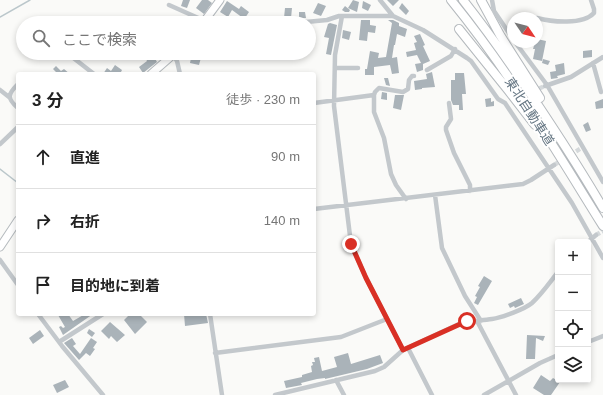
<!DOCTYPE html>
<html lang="ja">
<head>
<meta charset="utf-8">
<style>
	:root { --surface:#fff; --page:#f6f6f6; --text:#222; --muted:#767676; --line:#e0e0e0 }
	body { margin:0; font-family:Arial,"Noto Sans JP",sans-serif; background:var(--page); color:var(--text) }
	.controls { position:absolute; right:12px; bottom:12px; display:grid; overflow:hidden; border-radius:4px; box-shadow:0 2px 6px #0003 }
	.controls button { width:36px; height:36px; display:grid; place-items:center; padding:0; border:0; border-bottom:1px solid var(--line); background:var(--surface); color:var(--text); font:20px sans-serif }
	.compass { position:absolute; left:507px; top:12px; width:36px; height:36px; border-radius:50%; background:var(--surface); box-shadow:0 2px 6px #0003; rotate:125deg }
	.stop { position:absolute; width:12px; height:12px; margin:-9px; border:3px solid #d93025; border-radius:50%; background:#fff }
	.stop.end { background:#d93025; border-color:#fff; box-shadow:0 1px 4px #0008 }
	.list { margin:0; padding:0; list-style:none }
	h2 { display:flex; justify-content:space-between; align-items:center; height:52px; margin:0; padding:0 16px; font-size:17px }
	h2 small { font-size:13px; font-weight:400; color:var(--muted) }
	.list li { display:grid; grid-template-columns:26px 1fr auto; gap:12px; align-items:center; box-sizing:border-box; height:64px; padding:0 16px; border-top:1px solid var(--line) }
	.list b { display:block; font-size:15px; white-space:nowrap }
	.list em { font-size:13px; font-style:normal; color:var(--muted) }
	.icon { flex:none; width:22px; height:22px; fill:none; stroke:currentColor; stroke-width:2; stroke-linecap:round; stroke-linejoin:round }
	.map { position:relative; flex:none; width:603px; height:395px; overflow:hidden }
	.search { position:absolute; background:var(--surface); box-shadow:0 2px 6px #0003; left:16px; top:16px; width:300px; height:44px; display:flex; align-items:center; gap:10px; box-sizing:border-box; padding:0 14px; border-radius:22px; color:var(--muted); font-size:15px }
	.panel { position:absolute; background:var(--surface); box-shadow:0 2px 6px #0003; left:16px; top:72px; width:300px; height:244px; border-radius:4px }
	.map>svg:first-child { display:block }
</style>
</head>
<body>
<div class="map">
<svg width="603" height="395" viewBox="0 0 603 395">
	<rect width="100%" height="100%" fill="#fafaf8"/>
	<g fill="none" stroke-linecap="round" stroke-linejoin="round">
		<path stroke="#bbc7cb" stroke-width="1.5" d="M0,17L30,0
			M0,169L18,183"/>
	</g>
	<path fill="#aab3b9" d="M183,0H190L187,8L181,6Z
		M202,0H208L212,3L204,14L196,8Z
		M353,0L359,2L357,12L348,8Z
		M387,0H399L393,6Z
		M227,1L239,9L241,6L249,12L245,18H243L232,10L228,17L220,12Z
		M363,1L371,5L368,11L362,8Z
		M318,3L326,6L321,16L313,13Z
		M402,3L409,11L406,15L399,8Z
		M345,6L350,10L349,12H345L342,10Z
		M285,8H292L291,18H284Z
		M299,12H305L306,18H299Z
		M188,18L191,19L196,23H184Z
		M361,20H370V25L376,26L375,33L368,32L367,41L359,40Z
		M388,20H393L399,23V26L407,29L405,37L397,34L395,45H394L392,58L397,57L399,73L392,74L390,65L374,67V75H365V69H367L370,51L379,53L378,58L386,57L392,23Z
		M330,23L337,25L331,55L326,54L329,38L324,37L328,24Z
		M343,30L351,32L349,40L342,38Z
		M420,34L425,45L423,46L430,61L423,64V70L417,72L415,64L421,63L417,55L407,57L406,52L416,50L414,43L417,42L414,36Z
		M537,39L546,41L542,61L533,59L535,49H533L535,42H537Z
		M592,50V57L583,58V51Z
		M113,53H121L116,60L110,56Z
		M143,53H152L157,62L143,73L139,67L147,61Z
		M192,53L202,54L199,65L190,63Z
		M543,59L550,61L548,65L542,63Z
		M564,63L565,74L557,76L558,78L551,79L550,72L556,71L555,65Z
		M115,65L122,70L120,74H103L107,68L111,71Z
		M56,66L61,71L64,69L70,74H58L53,69Z
		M432,72L435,87L422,88V89L415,90L414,81L427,79L426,74Z
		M455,73H464L466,94H462L463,110H459V105H453L451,100V80H455Z
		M384,78H388L390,86L386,85Z
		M382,92L387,93V100L381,99Z
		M395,95H404L401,110L393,108Z
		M491,98V102L494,101V106L486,107L485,99Z
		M603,99V108L596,109L595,102Z
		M588,122L591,130L586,132L583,125Z
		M484,276L492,281L478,305L474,303L477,297L475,296L480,287L478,286Z
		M521,298L524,304L515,308L514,306L510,308L508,304Z
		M60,314H68L73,321L85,314H93L63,335L59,327L61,326L63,328L65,327L58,315Z
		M130,314H139L147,322L135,334L124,320Z
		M184,314H191L192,316L206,314L208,323L185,326Z
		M110,322L125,335L117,342L111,336L109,339L101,331Z
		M89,329L95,333L92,337L87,333Z
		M40,330L44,336L33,344L29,338Z
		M527,335L545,336L543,341L536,338L535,359H526Z
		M72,338L76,344L73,346L80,354L91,338L97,342L93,348L95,349L90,356L86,353L79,360L64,343Z
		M348,353L351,364L380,355L383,363L367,369L325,379V378L317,379L301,383L302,385L286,388L284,381L302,377V375L312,372L311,366L313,365L312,362H315L314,358L319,357L322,371L337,367L334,357Z
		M541,375L550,381L553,378L560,382L551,395H544L533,388Z
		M65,380L69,387L57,393L53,385Z"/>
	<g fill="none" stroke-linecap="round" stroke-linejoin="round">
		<path stroke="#d5d9db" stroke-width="4.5" stroke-dasharray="4.5 2" stroke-linecap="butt" d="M533,91L545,86
			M554,165L583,147
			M596,235L603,231"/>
		<g stroke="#b5babe" stroke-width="9">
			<path id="primary" d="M203,23L220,0
				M151,74L175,53
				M0,247L18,220"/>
		</g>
		<g stroke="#b4b9bd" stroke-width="10">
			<path id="motorway" d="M451,0C509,71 555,149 603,226
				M463,0C482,24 500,49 517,74C547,118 576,162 603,208
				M481,0L500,35L540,98
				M459,29L508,90L535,125"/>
		</g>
		<path stroke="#c3c8cc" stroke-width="4.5" d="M380,0L393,16
			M492,0L494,11L513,39
			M169,5L205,21L214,22H306L327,20L339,16H393L423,30L467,58L471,61L498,99L505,103L572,203L603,258
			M342,16L335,55L334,106L351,244L366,278L403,350
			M537,18C552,22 583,25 594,13V9L591,0
			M515,42L547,85L603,182
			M67,53L94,74
			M173,55L177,61L180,74
			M593,63L601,92
			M335,68H358
			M427,70L451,56L455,49
			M18,84C8,94 6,98 18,108
			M545,86L571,77L603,57
			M0,90L9,97
			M374,95V112L384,138L391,174L396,185L406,199
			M314,103L374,95L375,92L379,88L403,92L408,89L409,80L412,76H414
			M449,103L451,119L446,127V130L454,153L470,185V191
			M0,144L18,127
			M435,195L442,248L465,296L481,321
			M314,209L523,184L531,180L554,165
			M588,242L596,235
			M0,260L18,285
			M38,314L62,346L103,395
			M210,314L222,395
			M477,321L516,395
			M59,342L103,314
			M588,342L603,336
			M408,348L432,395
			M215,353L341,337L387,319
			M336,380L344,395
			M275,395L375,371L384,367L403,350L459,324C470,320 480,321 492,319C501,318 525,309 532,303C542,294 550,282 558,272
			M484,395L540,363L558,355"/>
		<use href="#primary" stroke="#fff" stroke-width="7"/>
		<use href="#motorway" stroke="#fff" stroke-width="8"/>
	</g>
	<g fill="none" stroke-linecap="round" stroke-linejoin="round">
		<path stroke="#d93025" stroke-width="5" d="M351,244L366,278L403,350L467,321"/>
	</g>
	<g text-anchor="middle" stroke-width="4" stroke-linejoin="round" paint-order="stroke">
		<g font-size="13" fill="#657683" stroke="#fff">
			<text transform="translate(530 111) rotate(57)" y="5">東北自動車道</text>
		</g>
	</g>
</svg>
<div class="controls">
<button>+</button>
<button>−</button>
<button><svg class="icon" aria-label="locate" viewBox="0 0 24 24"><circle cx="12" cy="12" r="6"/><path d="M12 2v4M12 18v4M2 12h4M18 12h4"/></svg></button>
<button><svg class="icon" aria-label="layers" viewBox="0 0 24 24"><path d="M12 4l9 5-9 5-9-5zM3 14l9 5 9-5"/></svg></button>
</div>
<svg class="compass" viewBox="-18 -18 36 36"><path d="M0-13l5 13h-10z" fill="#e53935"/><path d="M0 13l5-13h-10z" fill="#767676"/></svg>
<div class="stop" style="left:467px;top:321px"></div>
<div class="stop end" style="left:351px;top:244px"></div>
<div class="search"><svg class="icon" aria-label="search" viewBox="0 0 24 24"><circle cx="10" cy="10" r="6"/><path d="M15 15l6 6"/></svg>ここで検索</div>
<section class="panel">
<h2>3 分<small>徒歩 · 230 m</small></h2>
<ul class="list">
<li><svg class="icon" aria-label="ahead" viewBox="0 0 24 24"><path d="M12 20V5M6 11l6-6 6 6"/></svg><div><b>直進</b></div><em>90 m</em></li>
<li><svg class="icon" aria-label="right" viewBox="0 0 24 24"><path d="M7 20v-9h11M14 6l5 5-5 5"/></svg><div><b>右折</b></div><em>140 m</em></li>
<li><svg class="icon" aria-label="arrive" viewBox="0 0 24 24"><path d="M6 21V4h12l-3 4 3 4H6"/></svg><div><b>目的地に到着</b></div></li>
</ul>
</section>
</div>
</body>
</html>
